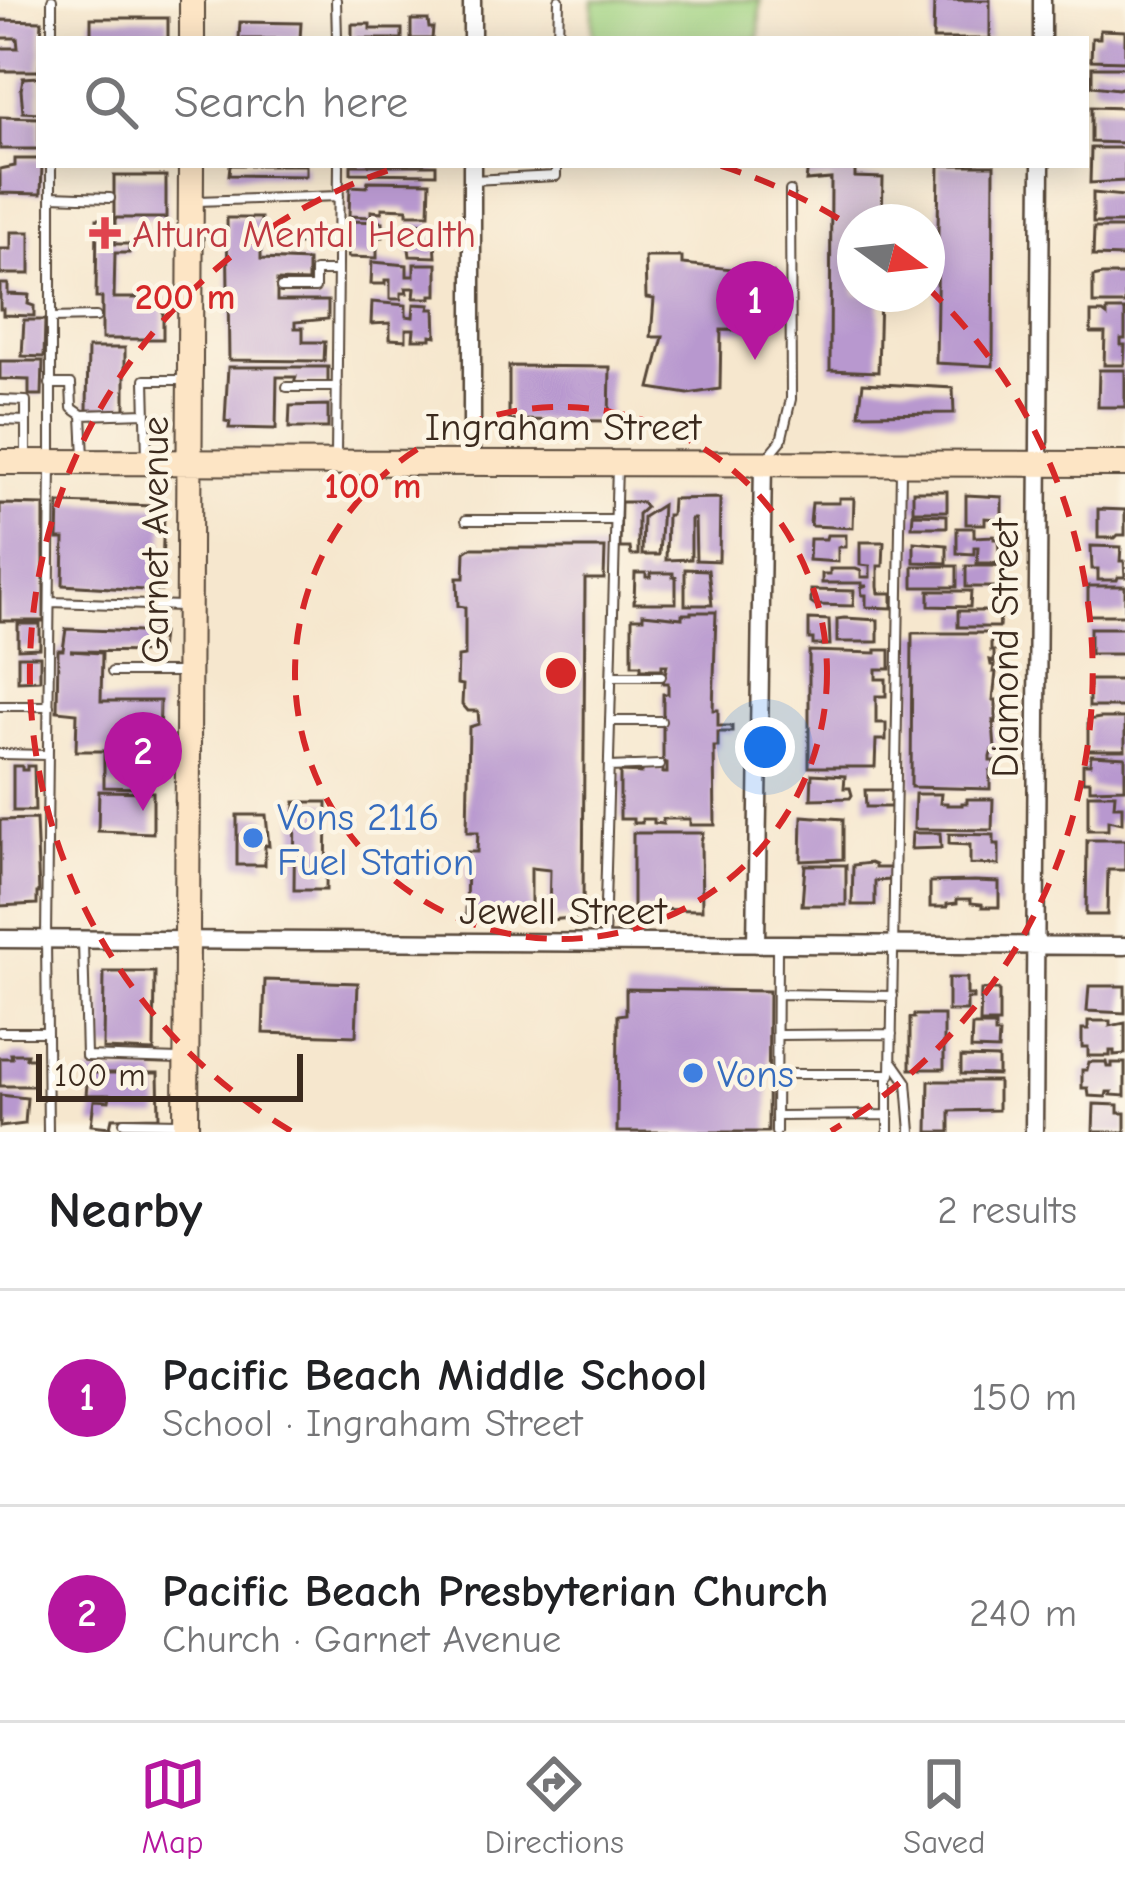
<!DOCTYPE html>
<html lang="en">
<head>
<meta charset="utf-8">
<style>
	:root { --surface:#fff; --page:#f2f2f2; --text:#202124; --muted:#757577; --line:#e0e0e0; --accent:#b5179e }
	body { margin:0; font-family:"Comic Neue",sans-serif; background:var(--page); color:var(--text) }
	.compass { position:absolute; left:837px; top:204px; width:108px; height:108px; border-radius:50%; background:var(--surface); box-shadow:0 6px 30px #0003; rotate:105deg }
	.scale { position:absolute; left:36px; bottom:30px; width:267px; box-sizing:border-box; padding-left:12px; border:6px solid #3b2a1e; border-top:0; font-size:33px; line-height:42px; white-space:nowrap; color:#3b2a1e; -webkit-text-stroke:9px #fcf5e5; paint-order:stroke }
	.you { position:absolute; left:765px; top:747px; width:42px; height:42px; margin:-30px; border:9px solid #fff; border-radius:50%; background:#1a73e8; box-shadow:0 0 0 18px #1a73e833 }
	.badge { display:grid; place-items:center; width:78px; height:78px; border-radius:50%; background:var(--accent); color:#fff; font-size:39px; font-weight:700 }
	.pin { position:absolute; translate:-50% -99px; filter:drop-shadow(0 3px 6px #0008) }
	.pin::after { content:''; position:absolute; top:63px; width:42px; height:36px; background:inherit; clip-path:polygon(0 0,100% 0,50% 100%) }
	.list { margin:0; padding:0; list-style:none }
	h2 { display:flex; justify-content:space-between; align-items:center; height:156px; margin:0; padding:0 48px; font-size:51px }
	h2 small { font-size:39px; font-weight:400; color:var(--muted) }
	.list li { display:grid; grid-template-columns:78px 1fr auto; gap:36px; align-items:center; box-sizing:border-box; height:216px; padding:0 48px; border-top:3px solid var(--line) }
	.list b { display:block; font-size:45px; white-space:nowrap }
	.list p { margin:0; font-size:39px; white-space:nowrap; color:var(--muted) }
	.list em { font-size:39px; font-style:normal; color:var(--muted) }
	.icon { flex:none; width:66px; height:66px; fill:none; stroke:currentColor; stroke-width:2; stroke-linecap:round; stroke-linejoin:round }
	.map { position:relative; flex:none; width:1125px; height:1132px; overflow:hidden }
	.search { position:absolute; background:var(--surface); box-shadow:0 6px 30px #0003; left:36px; right:36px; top:36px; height:132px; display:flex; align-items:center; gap:30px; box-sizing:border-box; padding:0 42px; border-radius:0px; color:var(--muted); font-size:45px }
	.sheet { height:588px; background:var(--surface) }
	nav { display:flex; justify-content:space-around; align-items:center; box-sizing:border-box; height:168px; border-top:3px solid var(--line); background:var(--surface); font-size:33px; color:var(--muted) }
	nav a { display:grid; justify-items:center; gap:6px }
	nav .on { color:var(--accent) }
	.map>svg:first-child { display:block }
</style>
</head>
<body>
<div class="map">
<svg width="1125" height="1132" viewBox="0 0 1125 1132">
	<rect width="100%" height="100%" fill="#fcf5e5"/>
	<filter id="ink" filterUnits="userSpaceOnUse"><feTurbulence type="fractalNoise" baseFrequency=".00833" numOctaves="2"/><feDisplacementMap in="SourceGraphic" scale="24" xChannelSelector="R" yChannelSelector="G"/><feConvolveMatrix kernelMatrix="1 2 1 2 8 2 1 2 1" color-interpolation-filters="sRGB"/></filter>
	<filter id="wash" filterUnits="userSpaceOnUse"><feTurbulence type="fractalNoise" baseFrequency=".004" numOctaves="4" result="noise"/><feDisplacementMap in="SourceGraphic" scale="48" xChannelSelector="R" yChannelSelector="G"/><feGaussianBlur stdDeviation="2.7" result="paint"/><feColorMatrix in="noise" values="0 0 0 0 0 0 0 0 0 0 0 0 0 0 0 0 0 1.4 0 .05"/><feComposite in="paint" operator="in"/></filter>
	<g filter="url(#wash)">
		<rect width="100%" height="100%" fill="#f6e7ce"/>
		<path fill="#a0d382" stroke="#6e7e50" stroke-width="3" d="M593,0H760L759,39H593Z"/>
		<g id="blocks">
			<path fill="#b898cf" d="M934,0H990V39H933Z
				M91,18H168V39H91Z
				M0,20L42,21L39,71H0V48H18L17,38H0Z
				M411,20H428L429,28H433L432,39H411Z
				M240,22L301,23L300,39H239Z
				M352,24H370V29H402V39H352Z
				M1100,30L1125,31V61L1091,60L1092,38H1100Z
				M1092,67H1125V87L1118,89L1092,86Z
				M39,77V113L23,112L21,90L23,78Z
				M1091,107L1125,108V143L1091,142Z
				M0,117L39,118V149H0Z
				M1091,148H1125V181L1090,183Z
				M15,159H39V165H42L41,194L0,193V169L15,166Z
				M230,165H306V176L229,175Z
				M351,165H436V174L351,173Z
				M808,165H855V177L883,178L882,222H855V294H880L878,372L830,370L831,179L806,181Z
				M939,165H994L993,366L936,363Z
				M114,176H166V218H114Z
				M368,181L430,182L429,214H407V209L382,208V212L371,211V217L349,216L350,186L367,187Z
				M1093,193L1125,196V223H1093Z
				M227,218H261V259L308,261V282L277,281V301H328V319L295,322V328H303V342H325L324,361L229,360Z
				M97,219H115V244H129V253H115L114,298H163V339H102V298H96Z
				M349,221L383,222V237H377V258L348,257Z
				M411,223H432L431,242H435L436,257L410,256L407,233H411Z
				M1094,228H1125V257L1093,256Z
				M11,232H30V274H0V249H11Z
				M645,257H682V264L773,273V331L721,330L720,389L688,394L650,388L663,337H651L654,299L646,298Z
				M372,262L407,265V276H414V264H437V295H431V298H414L415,288H406L407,293H401V299H390V280H385V284H371Z
				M1102,275H1125V304H1093V277Z
				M0,284H8V294L29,295L28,304L34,306V316L3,315V309H0Z
				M372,302L406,305V316L413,317L414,304L430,305L429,309H435L436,336L431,335V339H413L414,329H406V340L390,339V323L371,324Z
				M1107,310H1125V339H1121V345H1125L1124,365H1104L1105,333H1091V313H1103L1107,316Z
				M24,320H45L44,357L22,356Z
				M88,348H125V411L87,410Z
				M0,361H43L42,395H29V380L0,379Z
				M509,366L610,367L609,421L509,420Z
				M228,367H328V383H294L296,377H277L276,429L229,428L230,422L225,421Z
				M1099,370H1125V407H1098Z
				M863,383L953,388L954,413L859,414Z
				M328,405V428H289L290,406Z
				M913,491H947V511H913Z
				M966,495L1002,497V519L985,518V524H966Z
				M720,498L719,561L696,560L695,519H691V559L666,560L667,515H671L672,499Z
				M839,498H854L853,528L812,526L810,523L812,503H839Z
				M621,502H641L646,507L638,514V555H631L630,548H620Z
				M59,503L156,506L164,516L161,591L63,585L64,539H58Z
				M0,504L44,505V621H0Z
				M662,505L659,555H642L643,517Z
				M1098,509L1125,510V535H1118L1115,538H1098Z
				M913,514L947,515V527H912Z
				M957,528H974V537L994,536V539H998L1000,563H977L978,547H974V554L957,553Z
				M827,535H846V547H838V562L809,560L810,539H826Z
				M860,542H884L883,566H878V587L879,593H892V608L866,607V595H862L861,588L867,586H862V583H822V574H830V569H856L861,571V577H870V566L860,565Z
				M914,542L947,545V563L914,562Z
				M1091,546L1121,547L1120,561H1124L1125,577H1118L1117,580H1098V569H1092Z
				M471,548H605L604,579H585L583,917L549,920L550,870L531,868V919L466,918L467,852H477L478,832H467L469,727L479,724L478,711H468L462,704L463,685L457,684L458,657L465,656V607L458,606L457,578H464L465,552Z
				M913,566H957V587H913Z
				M966,566H1000L1001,587H966Z
				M685,569L708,570L712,605H685Z
				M635,573H646V577H651V573H673V577H676V603H634Z
				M1088,586H1125V615H1088Z
				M811,590L854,591L853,606L814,605L811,603Z
				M929,591H971L970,607L929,606Z
				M958,611H1000L999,627H958Z
				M691,612H716L713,710H718V726H732V732H718V747H714L715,825H690V819H663V824L654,823V819H642V823H633V819H620V772L641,773V768H663V773H667V763L663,762V694H668V683H663L667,665H662V669H641V665H632V618H643V614L682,618V614H691Z
				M844,618L878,620V642H837V619Z
				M809,619L829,620L830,645H813V639H809Z
				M18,624H40V648L18,649Z
				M1090,628H1125V654H1090Z
				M66,629L162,633L160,652L70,651L102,653L101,701H160L159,751H76L77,713L57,711L58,650H63Z
				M912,633H991V651H994V661L990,660L991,665H994L993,672H996L993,700H996V722L993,721L995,750H992L990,757V761H994V771H990V789L911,787Z
				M876,650H890V669H876V679H886V696H876V723H886V740H876L875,767H809V651L876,653Z
				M18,656H40V680L18,681Z
				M1089,680H1125V707H1089Z
				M1100,718H1125V750H1088V720Z
				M104,753H146V785L140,788L104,787Z
				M1091,755L1125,757V788L1090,789V781H1083V764H1090Z
				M13,766H22V770H27V766H34L35,811H13Z
				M812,774L845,776L844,788H850L852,795L850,798L811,799Z
				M865,790H891V807H866Z
				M99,791L153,792V833L98,831Z
				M915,794H941L940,803H947V805H962V803H967V799H993L992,830L914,829Z
				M1088,794H1115L1114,806H1122V823L1108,820V830H1088Z
				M295,802H327L326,890H294Z
				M237,815H266L269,846L265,845V865H237Z
				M802,816L843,819V859L801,861Z
				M36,819L39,893H37V904L0,906V820Z
				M633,833H703L701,842L702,910L633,909Z
				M912,833H940L941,848L911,849Z
				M949,834L994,835V844H999V865L970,864V845L949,844Z
				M1087,840H1125V870H1108L1107,915H1086Z
				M870,863L875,865V868H891V880L875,881V905H852L853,865Z
				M805,865H846V905H802Z
				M975,881L999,882V907H982V904L971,903V899H957V903L947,904V907H930V882Z
				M104,972H155L154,1051L103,1049Z
				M948,978H967V995H973V999H967V1011H948Z
				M265,980L358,983L356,1036L263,1033Z
				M1089,986H1125V1013L1087,1011Z
				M626,989L769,991L768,1132H617L618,1015L626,1014Z
				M981,990H999V1023H980Z
				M914,1015H944V1069H910V1018H914Z
				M1088,1021H1110V1026L1125,1023V1054L1114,1055V1051H1110V1056H1088V1047H1082V1029H1088Z
				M972,1026H995V1034H999L998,1050L971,1049Z
				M11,1054H27L26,1058H34V1086H0V1058H12Z
				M961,1057L998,1058V1075L961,1074Z
				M1089,1062H1106L1107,1067H1112V1063H1125V1096L1111,1095L1112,1092H1107L1106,1097L1089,1096L1088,1088H1082V1070H1087Z
				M88,1073H158L159,1117L112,1118L110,1127L91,1125L94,1100L109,1101L110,1095H86Z
				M929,1081H998V1110L950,1111V1132H928Z
				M0,1095L27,1098L25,1124L0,1127Z
				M1094,1104L1118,1105V1113H1125V1132H1093Z"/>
		</g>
	</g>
	<g filter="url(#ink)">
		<use href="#blocks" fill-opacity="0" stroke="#574638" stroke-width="3"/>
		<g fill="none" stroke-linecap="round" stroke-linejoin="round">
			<g stroke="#574638" stroke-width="12">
				<path id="lane" d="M336,0L337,39
					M52,39V0
					M558,39L559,0
					M472,180L556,176V165
					M51,196L110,198
					M197,201L339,196
					M271,239L339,240
					M281,288H315V271H338
					M51,318L96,317
					M50,384H71L72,408L82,415
					M287,387H337
					M0,400L26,401V455
					M0,420L26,421
					M336,456L339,165
					M84,458L82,415L146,413
					M147,458L145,380H184
					M766,459L781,441L791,399L790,191
					M466,520H616
					M50,602L183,606
					M112,672H182
					M611,676H661
					M0,706H49
					M610,721H661
					M0,754L48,755
					M609,767L660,765
					M83,942L86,1056L179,1059
					M604,942L617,465
					M777,994L893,996
					M0,1032H47
					M777,1035L892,1034
					M893,1062L907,1082L911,1132
					M777,1074H891L901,469
					M888,1074V1132
					M776,1116L888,1115
					M124,1122L179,1123
					M48,1132L46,939L51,462V165
					M776,1132L777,948"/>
			</g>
			<g stroke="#574638" stroke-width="21">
				<path id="street" d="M472,0V39
					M1042,39V0
					M472,165V461
					M0,939L1125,946
					M756,944L763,462
					M1034,1132L1041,165"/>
			</g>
			<g stroke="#574638" stroke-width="28">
				<path id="secondary" d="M192,39V0
					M0,462L1125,464
					M186,1132L191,165"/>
			</g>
			<use href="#lane" stroke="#fff" stroke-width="8"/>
			<use href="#street" stroke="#fff" stroke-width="16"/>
			<use href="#secondary" stroke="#fde5c5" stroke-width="24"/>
		</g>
	</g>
	<g fill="none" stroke="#d62828" stroke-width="6" stroke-dasharray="21 15">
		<circle cx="561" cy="673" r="266"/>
		<path d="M291 1131A532 532 0 0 1 401 166M721 166A532 532 0 0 1 855 229M927 287A532 532 0 0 1 831 1131"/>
	</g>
	<path fill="#e0444e" stroke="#fcf5e5" stroke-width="4.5" d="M99 215h12v12h12v12h-12v12h-12v-12h-12v-12h12z"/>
	<g fill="#3f7fe0" stroke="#fcf5e5" stroke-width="4.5">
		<circle cx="253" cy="838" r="12"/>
		<circle cx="693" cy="1073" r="12"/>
	</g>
	<g text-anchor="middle" stroke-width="9" stroke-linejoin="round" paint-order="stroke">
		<g font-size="39" fill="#be3a42" stroke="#fcf5e5" text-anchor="start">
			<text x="132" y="247">Altura Mental Health</text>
		</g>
		<g font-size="39" fill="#3b2a1e" stroke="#fcf5e5">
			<text x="563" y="440">Ingraham Street</text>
			<text transform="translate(154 540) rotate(-90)" y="14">Garnet Avenue</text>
			<text transform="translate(1004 648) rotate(-90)" y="14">Diamond Street</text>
			<text x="563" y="924">Jewell Street</text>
		</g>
		<g font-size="39" fill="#366cbe" stroke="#fcf5e5" text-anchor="start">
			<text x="277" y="830">Vons 2116<tspan x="277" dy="45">Fuel Station</tspan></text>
			<text x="717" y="1087">Vons</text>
		</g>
	</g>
	<circle cx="561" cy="673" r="18" fill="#d62828" stroke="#fcf5e5" stroke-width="6"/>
	<g font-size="36" text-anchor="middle" font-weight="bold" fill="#d62828" stroke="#fcf5e5" stroke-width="9" stroke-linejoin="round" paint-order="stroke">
		<text x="185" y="309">200 m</text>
		<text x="373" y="498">100 m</text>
	</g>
</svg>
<svg class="compass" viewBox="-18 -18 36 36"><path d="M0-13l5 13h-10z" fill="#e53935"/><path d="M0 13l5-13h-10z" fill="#757577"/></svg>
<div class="scale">100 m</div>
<div class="you"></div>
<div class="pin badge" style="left:755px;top:360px">1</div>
<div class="pin badge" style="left:143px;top:811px">2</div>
<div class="search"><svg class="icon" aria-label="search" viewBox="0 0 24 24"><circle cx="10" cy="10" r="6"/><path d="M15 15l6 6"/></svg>Search here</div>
</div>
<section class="sheet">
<h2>Nearby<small>2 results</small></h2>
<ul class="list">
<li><span class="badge">1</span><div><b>Pacific Beach Middle School</b><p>School · Ingraham Street</p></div><em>150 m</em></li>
<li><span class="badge">2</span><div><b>Pacific Beach Presbyterian Church</b><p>Church · Garnet Avenue</p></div><em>240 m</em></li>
</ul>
</section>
<nav>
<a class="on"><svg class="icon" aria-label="map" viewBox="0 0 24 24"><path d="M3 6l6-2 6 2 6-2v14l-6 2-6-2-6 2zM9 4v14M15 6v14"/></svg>Map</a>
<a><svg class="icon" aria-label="directions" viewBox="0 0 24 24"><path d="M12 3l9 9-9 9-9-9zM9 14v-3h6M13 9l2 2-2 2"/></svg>Directions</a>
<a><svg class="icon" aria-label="saved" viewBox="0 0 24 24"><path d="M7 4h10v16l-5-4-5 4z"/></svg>Saved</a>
</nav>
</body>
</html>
